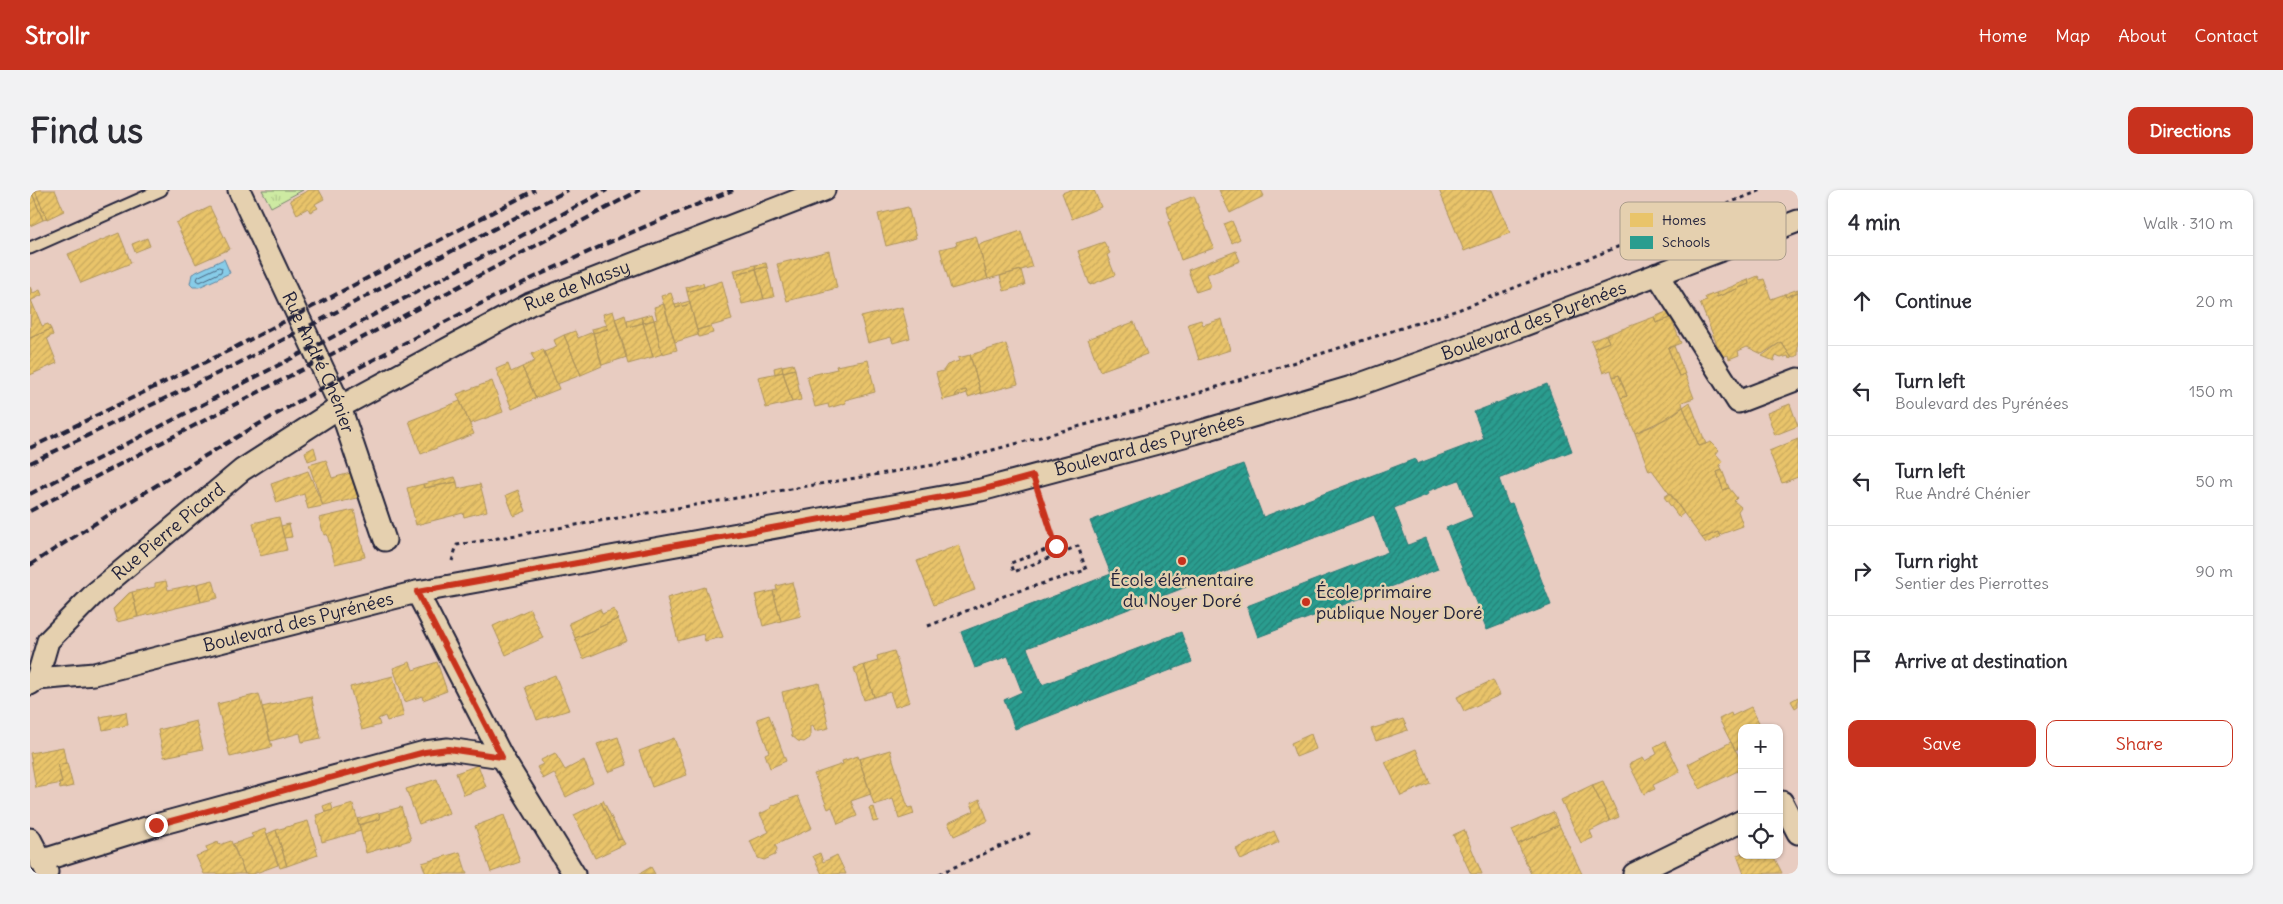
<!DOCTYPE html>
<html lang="en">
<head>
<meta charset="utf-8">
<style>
	:root { --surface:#fff; --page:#f2f2f3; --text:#2b2b33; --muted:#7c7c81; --line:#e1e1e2; --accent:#c8321e }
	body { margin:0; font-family:Delius,sans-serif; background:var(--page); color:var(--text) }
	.controls { position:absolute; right:15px; bottom:15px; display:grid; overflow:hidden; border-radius:10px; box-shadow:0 1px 4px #0004 }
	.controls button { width:45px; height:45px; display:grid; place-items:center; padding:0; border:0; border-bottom:1px solid var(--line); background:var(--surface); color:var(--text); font:25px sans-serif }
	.stop { position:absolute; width:15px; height:15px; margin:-11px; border:4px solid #c8321e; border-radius:50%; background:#fff }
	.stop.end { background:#c8321e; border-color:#fff; box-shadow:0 1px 5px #0008 }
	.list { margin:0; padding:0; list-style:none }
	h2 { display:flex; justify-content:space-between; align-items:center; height:65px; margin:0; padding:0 20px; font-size:21px }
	h2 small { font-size:16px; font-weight:400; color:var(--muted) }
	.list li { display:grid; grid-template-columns:32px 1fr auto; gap:15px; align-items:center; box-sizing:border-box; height:90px; padding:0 20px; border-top:1px solid var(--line) }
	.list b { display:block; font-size:19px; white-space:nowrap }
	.list p { margin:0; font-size:16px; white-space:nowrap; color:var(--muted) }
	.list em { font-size:16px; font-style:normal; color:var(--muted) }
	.actions { display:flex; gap:10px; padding:15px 20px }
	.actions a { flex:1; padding:11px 0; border:1px solid var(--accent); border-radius:10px; text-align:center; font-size:18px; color:var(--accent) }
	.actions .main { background:var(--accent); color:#fff }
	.icon { flex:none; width:28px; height:28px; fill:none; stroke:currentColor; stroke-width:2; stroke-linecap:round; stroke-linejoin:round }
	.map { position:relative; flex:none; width:1768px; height:684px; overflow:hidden; border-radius:10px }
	header { display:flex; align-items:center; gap:30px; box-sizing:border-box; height:70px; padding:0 25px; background:var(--accent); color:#fff }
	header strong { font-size:24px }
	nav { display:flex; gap:28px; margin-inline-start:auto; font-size:18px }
	.intro { display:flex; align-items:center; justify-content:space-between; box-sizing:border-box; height:120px; padding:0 30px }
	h1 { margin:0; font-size:35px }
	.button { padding:12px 22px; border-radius:10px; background:var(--accent); color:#fff; font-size:18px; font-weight:700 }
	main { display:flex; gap:30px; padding:0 30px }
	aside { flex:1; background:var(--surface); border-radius:10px; box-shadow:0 1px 4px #0004 }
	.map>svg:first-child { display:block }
</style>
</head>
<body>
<header>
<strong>Strollr</strong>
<nav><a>Home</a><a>Map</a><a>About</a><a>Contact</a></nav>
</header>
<div class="intro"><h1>Find us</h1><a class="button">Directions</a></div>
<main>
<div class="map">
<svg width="1768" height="684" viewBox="0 0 1768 684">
	<defs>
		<pattern id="grass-tufts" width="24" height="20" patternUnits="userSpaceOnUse" patternTransform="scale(1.25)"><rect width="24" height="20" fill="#cdeaa2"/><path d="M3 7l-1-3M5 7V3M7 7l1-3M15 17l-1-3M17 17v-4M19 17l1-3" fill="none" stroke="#b0c88c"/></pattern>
		<pattern id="homes-hatch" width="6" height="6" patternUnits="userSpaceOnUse" patternTransform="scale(1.25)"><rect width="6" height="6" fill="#e9c46a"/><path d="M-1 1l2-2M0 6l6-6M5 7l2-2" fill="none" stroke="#c8a85d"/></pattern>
		<pattern id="schools-hatch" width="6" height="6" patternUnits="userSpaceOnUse" patternTransform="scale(1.25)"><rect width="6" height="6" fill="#2a9d8f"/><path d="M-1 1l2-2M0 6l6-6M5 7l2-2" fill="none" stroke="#248076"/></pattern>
	</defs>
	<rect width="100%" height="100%" fill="#e8ccc1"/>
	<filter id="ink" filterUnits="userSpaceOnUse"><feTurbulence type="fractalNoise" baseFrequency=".02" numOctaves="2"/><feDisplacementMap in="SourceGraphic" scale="10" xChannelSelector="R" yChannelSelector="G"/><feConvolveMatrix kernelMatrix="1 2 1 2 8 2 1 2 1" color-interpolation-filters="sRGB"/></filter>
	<g filter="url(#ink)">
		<path fill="url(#grass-tufts)" stroke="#78866e" d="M232,0H273L241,17Z"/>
		<path fill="#87cce8" stroke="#5f88a3" d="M194,69L200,83L169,97H163L160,94L162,84Z"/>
		<path fill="url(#homes-hatch)" stroke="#ad935c" d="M8,0H25L34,21L17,29L5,1Z
			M279,0H289L294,9L285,14L288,18L280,22L278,18L267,24L260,10Z
			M1040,0H1064L1071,17L1042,29L1032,3Z
			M1189,0H1231L1234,6L1200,23Z
			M1409,0H1462L1480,43L1434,61Z
			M5,1L17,29L13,30L2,3Z
			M2,3L13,30L0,36V4Z
			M1164,6L1184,58L1151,70L1138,32L1141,31L1136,17Z
			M180,17L200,59L166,74L146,33Z
			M878,17L886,48L856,56L848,24Z
			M1202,31L1210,49L1202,53L1194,34Z
			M991,41L1002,77L958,89L948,55Z
			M89,43L101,73L51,93L38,64Z
			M946,46L958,89L921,99L910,59L927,55L926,52Z
			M117,48L120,56L105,62L102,54Z
			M1074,52L1080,63L1077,65L1085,85L1060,95L1048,61Z
			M799,61L807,98L757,111L747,74Z
			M1206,61L1210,71L1177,84L1181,97L1166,102L1158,80Z
			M736,73L737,77L726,79L725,75Z
			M725,75L726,79L705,84L704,80Z
			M737,77L744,107L734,109L726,79Z
			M726,79L734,109L712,114L705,84Z
			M991,80L995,95L974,101L970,86Z
			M1728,86L1730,90L1734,89L1741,109L1755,104L1756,107L1768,102V165L1762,168L1751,152L1732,164L1717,157L1708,161L1709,165L1699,169L1698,165L1692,167L1670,113L1677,111L1675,107L1686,103L1687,107L1719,94L1718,90Z
			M1718,90L1719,94L1687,107L1686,103Z
			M692,91L702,130L667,140L657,102Z
			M673,93L674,97L657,102L656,97Z
			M0,97L3,103L10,100L12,105L0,111Z
			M1768,99V102L1756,107L1755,104Z
			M641,103L646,118L660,114L668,145L645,152L631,106Z
			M1,110L12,136L18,134L21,139L0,148Z
			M660,111V114L646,118L645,115Z
			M634,114L647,160L632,164L624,130L627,129L624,117Z
			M872,117L880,148L863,153L861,147L838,153L831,127Z
			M583,121L597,167L572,175L563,143L578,139L573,124Z
			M1639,121L1641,128L1626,133L1624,127Z
			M622,124L624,130L613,133L611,127Z
			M595,125L598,137L613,133L623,167L598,174L585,129Z
			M611,127L613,133L598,137L597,131Z
			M1624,127L1626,133L1641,128L1651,153L1638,158L1649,186L1655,184L1664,208L1652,212L1653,217L1640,227L1605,243L1591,208L1597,206L1589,185L1583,187L1581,180L1573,183L1564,158L1579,152L1576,145Z
			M1192,129L1200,160L1169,170L1158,134L1171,130L1173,135Z
			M624,130L632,164L623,167L613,133Z
			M1104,132L1117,164L1070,181L1058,149Z
			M577,135L578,139L563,143L562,139Z
			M681,136L683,143L669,147L667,140Z
			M21,139L23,145L17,148L27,173L0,185V148Z
			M545,141L548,148L563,142L572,176L551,185L534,145Z
			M534,145L551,185L527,194L514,162L527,157L524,150Z
			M1576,145L1579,152L1564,158L1561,151Z
			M1751,152L1762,168L1759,169L1758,166L1751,168L1746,166L1744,171L1732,166Z
			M976,154L988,194L951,204L940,165Z
			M1644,156L1655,184L1649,186L1638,158Z
			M513,159L529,199L506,208L492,177L505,171L501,164Z
			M940,165L951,203L938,207L936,200L927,202L925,207L913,210L906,183L913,181L917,175L929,171L928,168Z
			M838,170L845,202L815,210L816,213L799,218L798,214L785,217L777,186L807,179L806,176Z
			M478,174L481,182L492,177L506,208L482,219L466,179Z
			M763,174L765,179L753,182L752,176Z
			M752,176L753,182L745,184L744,178Z
			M765,179L771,210L762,212L753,182Z
			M753,182L762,212L736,218L728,187Z
			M1589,185L1597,206L1591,208L1583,187Z
			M462,191L473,222L440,234L427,204Z
			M936,200L937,203L925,207L927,202Z
			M430,211L444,244L391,264L379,231Z
			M1660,212L1676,254L1669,256L1653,217Z
			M1760,214L1768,236L1745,245L1737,223Z
			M1653,217L1669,256L1681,252L1689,260L1686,264L1693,272L1690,275L1692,280L1687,282L1693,300L1699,298L1707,308L1704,311L1711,317L1708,321L1713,336L1689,345L1688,342L1672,348L1622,280L1619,281L1605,243L1625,235Z
			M1768,249V287L1752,293L1739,261Z
			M284,257L287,268L278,271L275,262Z
			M296,270L302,288L328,281L336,306L293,316L279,275Z
			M1692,280L1699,298L1693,300L1687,282Z
			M278,281L293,316L278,319L274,304L247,313L241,294Z
			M425,287L427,292L394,298L393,294Z
			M427,292L428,299L450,294L457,321L434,327L433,323L386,335L377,298L393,294L394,298Z
			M488,300L496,321L484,326L476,305Z
			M1640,303L1654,323L1649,327L1634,307Z
			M324,320L335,367L305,374L297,344L294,345L289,328Z
			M249,327L257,360L230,366L223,333Z
			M259,334L262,347L254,348L251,336Z
			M1688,342L1690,347L1676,353L1672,348Z
			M929,355L945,400L904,415L887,371Z
			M183,390L188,408L171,412L167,394Z
			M136,391L138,400L167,394L171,412L108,427L102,402L125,397V393Z
			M762,392L771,426L751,431L743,401L747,400L746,396Z
			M675,397L693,447L675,451L673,444L648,451L637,408Z
			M743,401L751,431L733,436L725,405Z
			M102,402L108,427L87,432L83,419L99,403Z
			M500,419L513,448L476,465L463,436Z
			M570,419L572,424L584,419L588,429L545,448L539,433Z
			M588,429L597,451L553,469L545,448Z
			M864,461L880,512L865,517L860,502L844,507L834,475L848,471L847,466Z
			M380,472L383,480L407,472L417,501L393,510L392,506L375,512L363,478Z
			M834,475L844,507L834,510L824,478Z
			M525,485L539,520L507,530L495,497Z
			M363,486L374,526L357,531L355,526L348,529L350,535L332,540L320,497Z
			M1463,490L1470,505L1434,521L1427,507Z
			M789,493L799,538L785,541L783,535L780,536V548L774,552L768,551L762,546L752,502Z
			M229,504L242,557L200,567L187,514Z
			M281,506L291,548L272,552L270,543L240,551L232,517Z
			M1768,507V516L1765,518L1761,511Z
			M1721,517L1732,538H1712V557L1705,560L1689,529L1701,523L1702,526Z
			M96,522L98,535L73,540L70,527Z
			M739,525L756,571L740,578L735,564L739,562L727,529Z
			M1373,529L1378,540L1346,551L1341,539Z
			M166,531L173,559L134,567L128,540Z
			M1281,544L1286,559L1266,567L1261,553Z
			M588,547L597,575L578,582L567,554Z
			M644,548L657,585L622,597L609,561Z
			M1635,551L1650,582L1623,595L1625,599L1614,604L1599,574L1613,568L1615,571L1627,564L1624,557Z
			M1701,552L1712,572V579L1670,599L1658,574Z
			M33,557L36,573L28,575L32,593L6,598L0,563Z
			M1386,559L1400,593L1371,606L1355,572Z
			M860,560L878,618L882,617L884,624L869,629L863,609L844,615L829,569Z
			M525,563L535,580L554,570L563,593L536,607L524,583L513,589L507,577L513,574L511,570Z
			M828,566L841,604L821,611L827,626L808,634L802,617L798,619L784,584L813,574L812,571Z
			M37,573L43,596L30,599L29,593H32L28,575Z
			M448,575L456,597L434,605L426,583Z
			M407,589L419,623L389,634L376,599Z
			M1573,591L1589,627L1580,631L1562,595Z
			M1562,595L1580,631L1560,641L1563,648L1551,653L1531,610Z
			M768,606L782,638L745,655L747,659L745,665L734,670L728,668L720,651L739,642L730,624L742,618L741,616Z
			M950,609L958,631L924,646L918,633L944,621L941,613Z
			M573,610L592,649L588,650L571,612Z
			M571,612L588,650L592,649L595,654L565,668L544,625Z
			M301,613L303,620L295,622L293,616Z
			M323,614L331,641L292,652L286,625Z
			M371,617L381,650L336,663L329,635L350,629L349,623Z
			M844,617L848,631L843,632L839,618Z
			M1523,622L1529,635L1488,654L1482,640Z
			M349,623L350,629L329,635L327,629Z
			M474,625L490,672L461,682L445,636Z
			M278,631L288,665L257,676L246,640Z
			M1529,635L1552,684H1501L1488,654Z
			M235,639L248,675L223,684H215L203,654L223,647L221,644Z
			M246,640L257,676L250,678L237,644Z
			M1434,640L1452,684H1441L1423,645Z
			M1244,641L1249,652L1211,670L1206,659Z
			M201,651L215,684H174L166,666L178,662L176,657L188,652L189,655Z
			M430,662L437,684H396L392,673Z
			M790,663L793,672L807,665L816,684H792L783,666Z
			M1712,663V665H1743L1752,683L1714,684L1707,665Z
			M621,677L625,684H609Z"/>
		<path fill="url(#schools-hatch)" stroke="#287876" d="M1517,194L1542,261L1469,289L1478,314L1482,313L1521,415L1457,440L1416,338L1443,327L1429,290L1398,301L1399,304L1364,318L1378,355L1396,348L1408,379L1228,447L1217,416L1358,362L1344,325L997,458L1012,495L1151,442L1162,472L985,539L974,510L992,502L978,466L945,478L931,442L1081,384L1060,331L1213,274L1233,327L1385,269L1387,274L1454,249L1444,222Z"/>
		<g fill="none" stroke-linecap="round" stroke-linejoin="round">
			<path stroke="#4a6680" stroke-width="1" d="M189,77L192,78L191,82L170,92L167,90L168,87Z"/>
			<g stroke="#22223b" stroke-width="15">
				<path id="service" d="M0,58L131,0"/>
			</g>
			<g stroke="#22223b" stroke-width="25">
				<g id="minor">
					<path id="s1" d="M209,0L308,211L355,350"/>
					<path d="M1627,84L1708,212L1768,189"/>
					<path d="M387,402L472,567L544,684"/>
					<path id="s2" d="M7,489L64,484L387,402L951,300L1165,243L1325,196L1473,143L1768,31"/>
					<path id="s3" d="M0,494L7,489L18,451L64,404L212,280L310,217L500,114L794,0"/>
					<path d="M1752,612L1768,643"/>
					<path d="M0,649L17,682"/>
					<path d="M10,671L126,635L395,562L418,559L472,567"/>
					<path d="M1604,684L1712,631"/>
				</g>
			</g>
			<path stroke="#22223b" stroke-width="3" stroke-dasharray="4 4" stroke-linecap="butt" d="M422,371L427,355L915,273L1146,210L1428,120L1732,0
				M898,436L979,404L1056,380L1048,356L984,382L981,373L1026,356L1010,308
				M909,684L1000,643"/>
			<use href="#service" stroke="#e5d0af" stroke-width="11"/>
			<use href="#minor" stroke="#e5d0af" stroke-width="21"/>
			<path stroke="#22223b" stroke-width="4" stroke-dasharray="8 4" stroke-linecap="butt" d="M0,258L202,159L505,0
				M0,273L207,174L538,0
				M0,304L295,151L577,0
				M0,321L302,164L610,0
				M0,375C223,231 456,98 703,0"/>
		</g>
	</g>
	<g fill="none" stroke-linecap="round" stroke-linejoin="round" filter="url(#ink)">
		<path stroke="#c8321e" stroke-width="6" d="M126,635L395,562L418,559L472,567L387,402L951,300L1003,286L1026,356"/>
	</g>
	<g fill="#c8321e" stroke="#e5d0af" stroke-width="2">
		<circle cx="1152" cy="371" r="5"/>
		<circle cx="1276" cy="412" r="5"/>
	</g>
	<g text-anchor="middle" stroke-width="5" stroke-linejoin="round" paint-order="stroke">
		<g font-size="18" fill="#22223b" stroke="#e5d0af">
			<text dy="6" stroke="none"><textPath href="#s3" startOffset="690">Rue de Massy</textPath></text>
			<text dy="6" stroke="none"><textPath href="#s2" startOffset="1542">Boulevard des Pyrénées</textPath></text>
			<text dy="6" stroke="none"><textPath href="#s1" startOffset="190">Rue André Chénier</textPath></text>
			<text dy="6" stroke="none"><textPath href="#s2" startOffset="1138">Boulevard des Pyrénées</textPath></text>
			<text dy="6" stroke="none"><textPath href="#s3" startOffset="211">Rue Pierre Picard</textPath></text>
			<text dy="6" stroke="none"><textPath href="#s2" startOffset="268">Boulevard des Pyrénées</textPath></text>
		</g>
		<g font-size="18" fill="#22223b" stroke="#e5d0af">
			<text x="1152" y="396">École élémentaire<tspan x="1152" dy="21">du Noyer Doré</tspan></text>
			<text x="1286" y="408" text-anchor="start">École primaire<tspan x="1286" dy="21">publique Noyer Doré</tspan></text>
		</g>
	</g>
	<rect x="1590" y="12" width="166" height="58" rx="8" fill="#e5d0af" stroke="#aa9c8c" stroke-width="1"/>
	<rect x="1600" y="23" width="23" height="14" fill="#e9c46a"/>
	<rect x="1600" y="46" width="23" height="13" fill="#2a9d8f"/>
	<g font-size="14" fill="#22223b">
		<text x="1632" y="35">Homes</text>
		<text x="1632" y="57">Schools</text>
	</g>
</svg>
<div class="controls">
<button>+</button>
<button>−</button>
<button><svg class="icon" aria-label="locate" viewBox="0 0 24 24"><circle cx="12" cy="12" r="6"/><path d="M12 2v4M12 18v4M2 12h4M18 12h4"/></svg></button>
</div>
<div class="stop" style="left:1026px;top:356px"></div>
<div class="stop end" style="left:126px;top:635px"></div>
</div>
<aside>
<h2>4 min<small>Walk · 310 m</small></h2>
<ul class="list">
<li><svg class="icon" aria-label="ahead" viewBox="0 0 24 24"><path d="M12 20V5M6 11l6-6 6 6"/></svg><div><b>Continue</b></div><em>20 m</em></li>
<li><svg class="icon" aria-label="left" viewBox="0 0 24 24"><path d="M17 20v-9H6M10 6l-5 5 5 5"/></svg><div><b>Turn left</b><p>Boulevard des Pyrénées</p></div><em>150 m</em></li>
<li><svg class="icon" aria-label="left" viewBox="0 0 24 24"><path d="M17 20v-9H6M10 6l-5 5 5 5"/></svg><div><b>Turn left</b><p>Rue André Chénier</p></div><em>50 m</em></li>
<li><svg class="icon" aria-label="right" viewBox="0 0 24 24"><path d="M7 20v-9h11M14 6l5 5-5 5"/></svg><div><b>Turn right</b><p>Sentier des Pierrottes</p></div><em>90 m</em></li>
<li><svg class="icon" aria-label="arrive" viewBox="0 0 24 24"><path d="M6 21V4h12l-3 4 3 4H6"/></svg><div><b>Arrive at destination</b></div></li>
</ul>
<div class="actions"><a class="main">Save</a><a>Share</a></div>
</aside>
</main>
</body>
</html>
